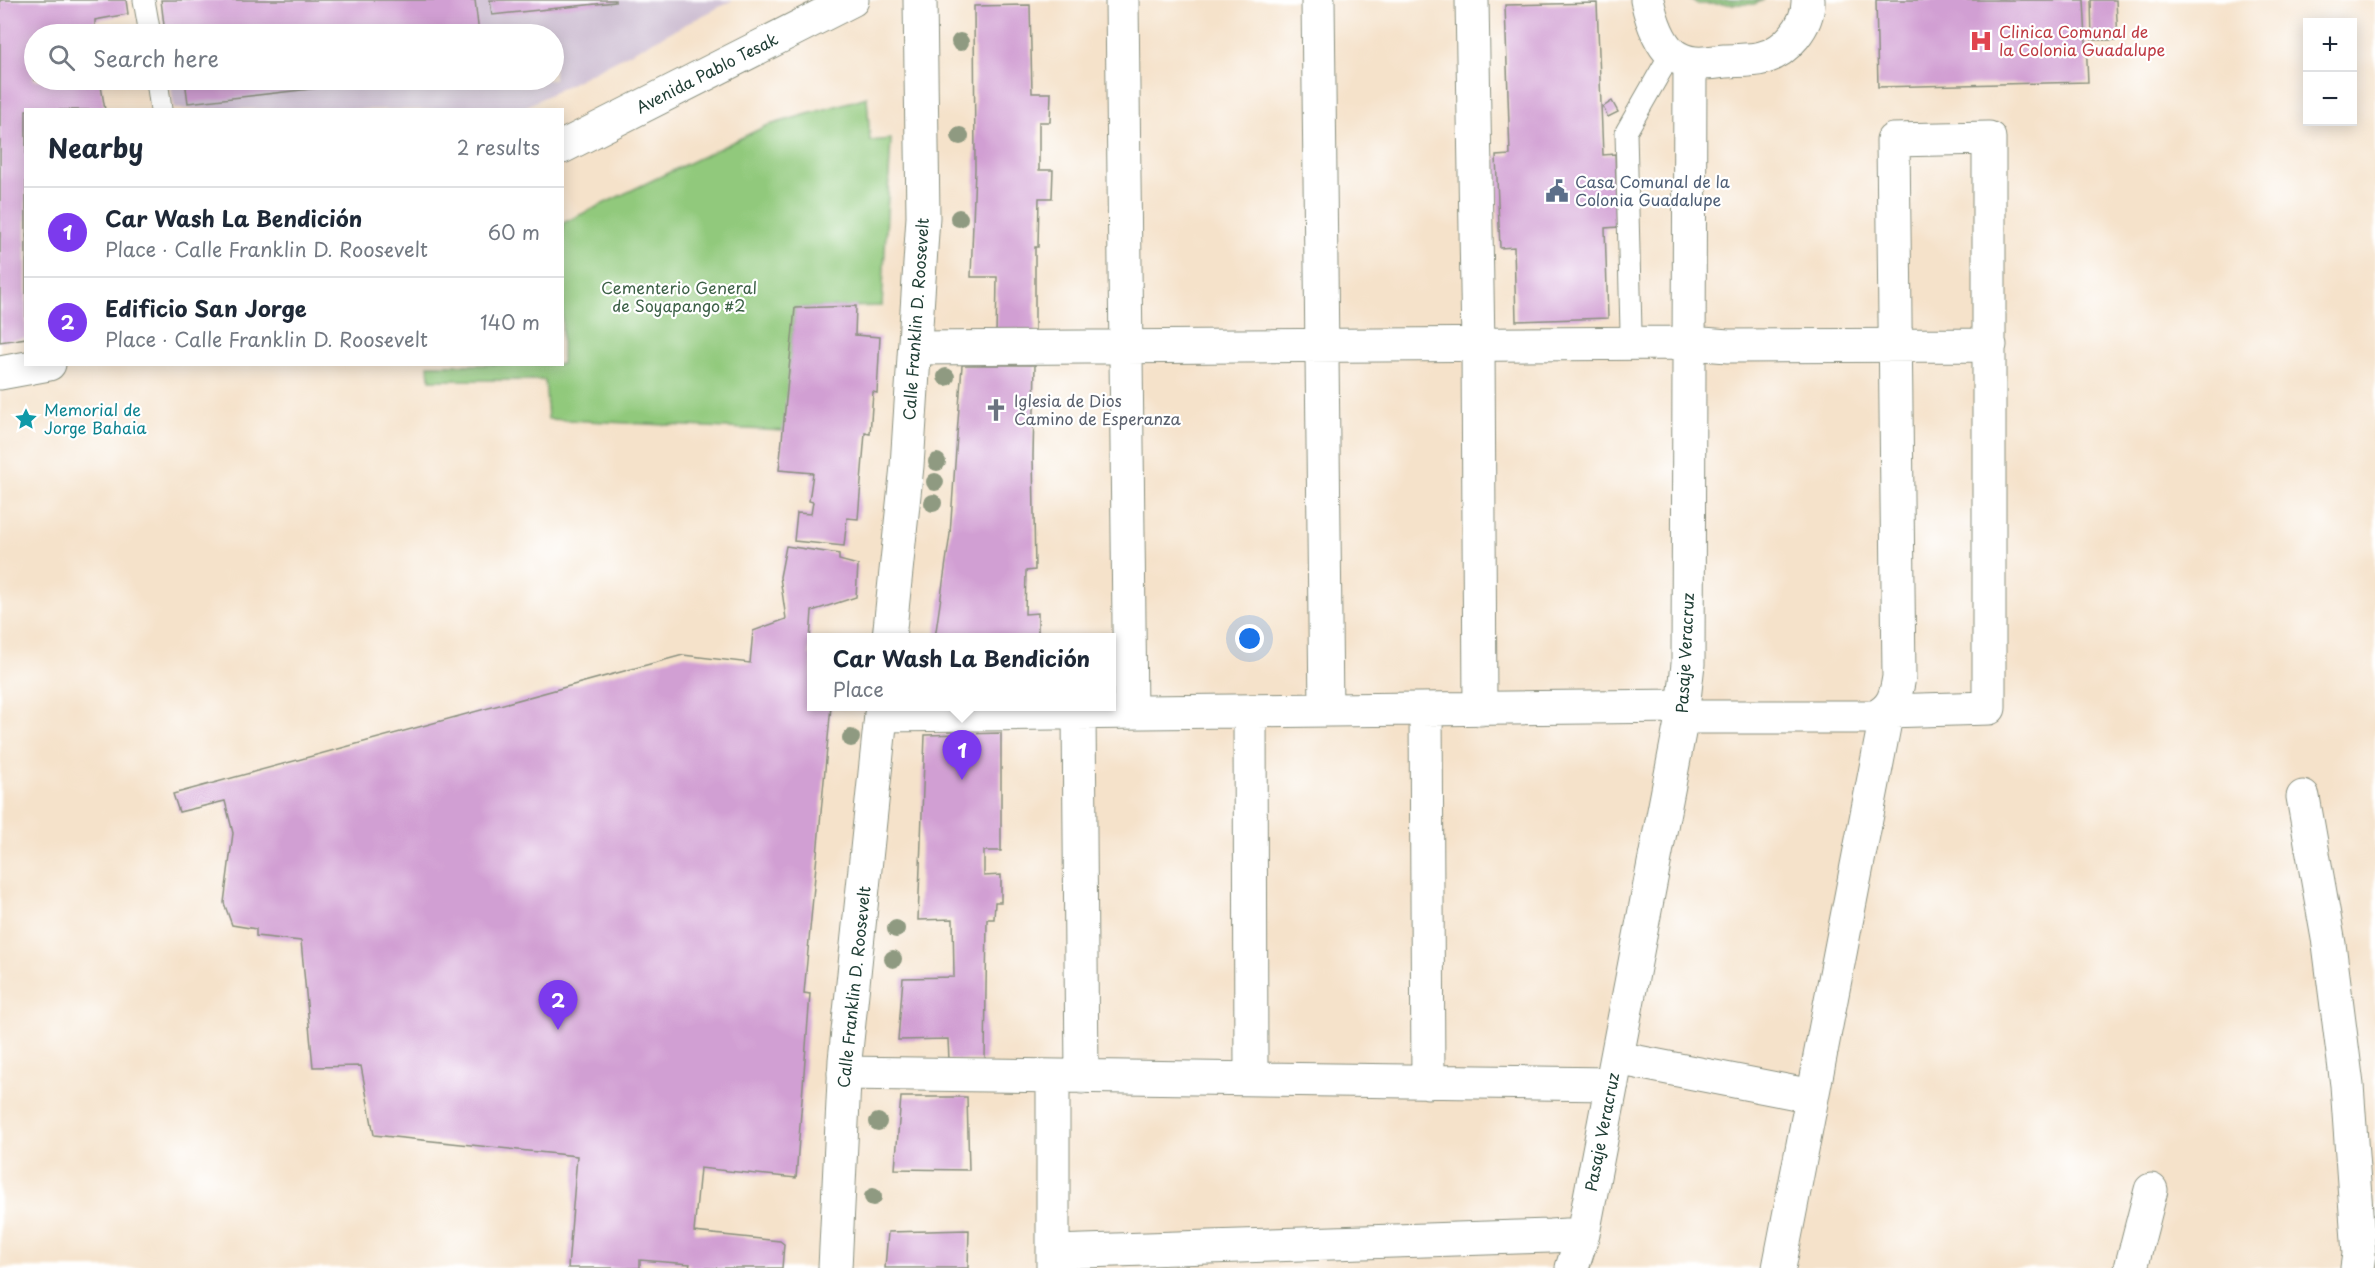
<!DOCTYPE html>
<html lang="en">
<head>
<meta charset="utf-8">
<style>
	:root { --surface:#fff; --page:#f2f2f3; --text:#1f2937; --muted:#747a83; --line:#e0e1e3; --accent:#7c3aed }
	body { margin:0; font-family:"Playpen Sans",sans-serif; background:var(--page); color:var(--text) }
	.controls { position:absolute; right:18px; top:18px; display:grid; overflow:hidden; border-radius:0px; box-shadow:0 3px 15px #0003 }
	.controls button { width:54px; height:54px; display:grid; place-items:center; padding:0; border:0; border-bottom:2px solid var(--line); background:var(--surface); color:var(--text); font:30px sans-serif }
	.you { position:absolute; left:1250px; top:639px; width:21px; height:21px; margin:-15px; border:4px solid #fff; border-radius:50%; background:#1a73e8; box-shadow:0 0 0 9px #1a73e833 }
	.badge { display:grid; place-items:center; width:39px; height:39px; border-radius:50%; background:var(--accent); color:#fff; font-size:20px; font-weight:700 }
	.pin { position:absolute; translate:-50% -50px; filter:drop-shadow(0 2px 3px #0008) }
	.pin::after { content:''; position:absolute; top:32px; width:21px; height:18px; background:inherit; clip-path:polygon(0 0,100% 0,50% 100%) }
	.popup { position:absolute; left:807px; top:633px; width:309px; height:78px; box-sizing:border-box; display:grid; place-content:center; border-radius:0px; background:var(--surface); filter:drop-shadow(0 2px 4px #0005); font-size:20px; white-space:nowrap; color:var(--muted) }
	.popup b { font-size:22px; color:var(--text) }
	.popup::after { content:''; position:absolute; left:50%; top:100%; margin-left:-12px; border:12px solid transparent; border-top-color:var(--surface) }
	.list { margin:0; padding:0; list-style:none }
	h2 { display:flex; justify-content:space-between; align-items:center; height:78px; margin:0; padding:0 24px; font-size:26px }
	h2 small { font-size:20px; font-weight:400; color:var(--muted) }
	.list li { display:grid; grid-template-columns:39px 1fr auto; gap:18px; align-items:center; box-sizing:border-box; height:90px; padding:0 24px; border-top:2px solid var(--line) }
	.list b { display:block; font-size:22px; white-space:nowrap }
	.list p { margin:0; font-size:20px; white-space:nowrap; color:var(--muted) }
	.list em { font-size:20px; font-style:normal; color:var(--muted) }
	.icon { flex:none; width:33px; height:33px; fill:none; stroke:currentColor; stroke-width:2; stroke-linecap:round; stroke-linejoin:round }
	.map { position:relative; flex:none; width:2375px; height:1268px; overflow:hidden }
	.search { position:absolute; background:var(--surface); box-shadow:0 3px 15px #0003; left:24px; top:24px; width:540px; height:66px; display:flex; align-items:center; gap:15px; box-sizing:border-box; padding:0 21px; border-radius:33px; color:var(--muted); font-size:22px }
	.panel { position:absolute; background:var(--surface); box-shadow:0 3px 15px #0003; left:24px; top:108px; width:540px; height:258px; border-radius:0px }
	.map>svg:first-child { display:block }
</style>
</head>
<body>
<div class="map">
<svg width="2375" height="1268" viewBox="0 0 2375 1268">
	<rect width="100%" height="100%" fill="#fff"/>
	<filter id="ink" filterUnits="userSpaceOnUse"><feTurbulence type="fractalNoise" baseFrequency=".0167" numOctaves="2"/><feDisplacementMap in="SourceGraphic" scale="12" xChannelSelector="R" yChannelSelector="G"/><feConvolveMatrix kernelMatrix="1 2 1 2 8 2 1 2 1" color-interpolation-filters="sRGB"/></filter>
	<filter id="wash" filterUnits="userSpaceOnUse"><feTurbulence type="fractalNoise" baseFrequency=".008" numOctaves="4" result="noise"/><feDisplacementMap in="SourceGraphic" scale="24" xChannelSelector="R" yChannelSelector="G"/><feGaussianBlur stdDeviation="1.35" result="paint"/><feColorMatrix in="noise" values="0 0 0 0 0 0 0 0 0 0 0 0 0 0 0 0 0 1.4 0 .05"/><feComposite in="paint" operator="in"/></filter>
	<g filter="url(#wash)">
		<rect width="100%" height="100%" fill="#f5e2ca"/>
		<path fill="#cdbed2" d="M161,0H733L519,110L174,109L170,80H554V34H165Z"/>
		<path fill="#91c97c" stroke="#588358" stroke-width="1.5" d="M1691,0H1764L1754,4H1698Z
			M867,97L870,141L891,139L882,306L795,308L784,431L548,419L545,380H430L428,365L562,364L563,223L766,126Z"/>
		<g id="blocks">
			<path fill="#d19fd3" d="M0,0H126L128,14L95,20V34H34V80H100L105,110H26V338L0,342Z
				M161,0H475L479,34H165Z
				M490,0H615V2L492,15Z
				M1876,0H2084L2088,82L1878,87Z
				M2091,0H2116L2118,40H2092Z
				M1597,3L1603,155L1615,154L1618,227L1605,228L1608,318L1516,321L1514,247L1500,248L1496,156L1510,155L1505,5Z
				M1030,5L1032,93H1051L1050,122H1039V170H1053L1052,198H1039L1038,247H1035V338L996,337L997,277H971L975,169L974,6Z
				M185,80H380V81L188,103Z
				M1612,101L1618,112L1608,117L1603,107Z
				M856,306L855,335L880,337L877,393L873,392L870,434L865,433L858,519L847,518L844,546L794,541L797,513L811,514L813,502L809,501L813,473L779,470L795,308Z
				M962,365H1035L1033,456L1035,570L1026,571L1025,614L1038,613V638H935L950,534Z
				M786,546L839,554V560L858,565L856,597L812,611L809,655L812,654V706H831L804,993L810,994L796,1178L700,1168L694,1232L780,1241L784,1244L782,1268H689L690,1264L640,1260V1268H568L577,1156L374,1135L361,1066L313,1067L301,941L256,936V929L232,925L224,903L233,833L225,801L179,812L173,794L683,655L750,663L753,631L786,619L780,577Z
				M1001,733V851H984V876L1001,875V902H995L994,919H987L985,1060H949L948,1039L898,1040L903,978L954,977L953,919L918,920L925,735Z
				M901,1097H967L969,1170L895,1169Z
				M969,1230L968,1268H885L888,1232Z"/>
		</g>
	</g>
	<g filter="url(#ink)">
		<use href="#blocks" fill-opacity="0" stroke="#8a907f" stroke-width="1.5"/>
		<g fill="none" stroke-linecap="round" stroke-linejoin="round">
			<g stroke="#8a907f" stroke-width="23">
				<path id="lane" d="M144,0L150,34
					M157,80L161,110
					M1631,331L1626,132L1671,53"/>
			</g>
			<g stroke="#8a907f" stroke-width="35">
				<path id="street" d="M1122,0L1130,712
					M1318,0L1326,710
					M1472,0L1478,345L1480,709
					M1647,0C1651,18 1658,41 1672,54C1689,67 1706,63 1725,61C1737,60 1751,61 1762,58C1786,52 1809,25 1808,0
					M915,348L1690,343L1728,346L1990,345
					M1426,709L1428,1082
					M1250,711L1251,1079
					M1079,713L1082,1077
					M881,715L1683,706
					M1682,717H1875C1893,708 1896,696 1899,677L1893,140L1989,138V708L1887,711L1779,1268
					M2303,797L2329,944L2347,1085L2359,1254L2357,1268
					M1617,1058L1812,1096
					M844,1073L1612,1084
					M1053,1076V1268
					M1053,1252L1550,1236L1583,1234
					M1572,1268L1583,1234L1682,717L1688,664L1690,64
					M2131,1268L2151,1190"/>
			</g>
			<g stroke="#8a907f" stroke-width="35">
				<path id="secondary" d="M562,147L852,0
					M0,373L49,364
					M889,638L907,466L923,217L920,0
					M835,1268L845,1060L882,706"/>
			</g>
			<use href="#lane" stroke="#fff" stroke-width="21"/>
			<use href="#street" stroke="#fff" stroke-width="33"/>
			<use href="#secondary" stroke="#fff" stroke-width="33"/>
		</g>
		<g fill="#8f9a81">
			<circle cx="960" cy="42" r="9"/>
			<circle cx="960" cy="136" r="9"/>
			<circle cx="959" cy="218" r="9"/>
			<circle cx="946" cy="377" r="9"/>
			<circle cx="937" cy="462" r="9"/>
			<circle cx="935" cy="482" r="9"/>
			<circle cx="933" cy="503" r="9"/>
			<circle cx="851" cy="738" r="9"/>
			<circle cx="896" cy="929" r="9"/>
			<circle cx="893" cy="959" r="9"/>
			<circle cx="878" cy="1122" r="9"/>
			<circle cx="873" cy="1197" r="9"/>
		</g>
	</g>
	<defs>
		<g id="hospital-bare" transform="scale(1.8)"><path d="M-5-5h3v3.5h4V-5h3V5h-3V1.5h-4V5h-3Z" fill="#e0444e" stroke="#fff" stroke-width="2.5" paint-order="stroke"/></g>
		<g id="civic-bare" transform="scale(1.8)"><path d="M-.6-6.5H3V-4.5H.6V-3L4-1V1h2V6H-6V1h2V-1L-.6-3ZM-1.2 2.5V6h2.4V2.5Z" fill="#5c6f8a" stroke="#fff" stroke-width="2.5" paint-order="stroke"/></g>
		<g id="church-bare" transform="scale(1.8)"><path d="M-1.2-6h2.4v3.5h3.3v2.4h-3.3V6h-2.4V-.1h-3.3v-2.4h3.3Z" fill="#6b7280" stroke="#fff" stroke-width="2.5" paint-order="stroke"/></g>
		<g id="sight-bare" transform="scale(1.8)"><path d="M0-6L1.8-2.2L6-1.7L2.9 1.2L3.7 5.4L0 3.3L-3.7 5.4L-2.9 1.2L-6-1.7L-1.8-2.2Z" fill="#0f9aa8" stroke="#fff" stroke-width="2.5" paint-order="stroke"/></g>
	</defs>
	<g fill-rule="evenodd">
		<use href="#hospital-bare" x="1981" y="41"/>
		<use href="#civic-bare" x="1557" y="191"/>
		<use href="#church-bare" x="996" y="410"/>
		<use href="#sight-bare" x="26" y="419"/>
	</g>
	<g text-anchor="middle" stroke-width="4.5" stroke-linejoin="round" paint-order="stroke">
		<g font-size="16" fill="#be3a42" stroke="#fff" text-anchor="start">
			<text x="1999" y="38">Clinica Comunal de<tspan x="1999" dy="18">la Colonia Guadalupe</tspan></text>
		</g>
		<g font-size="16" fill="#1f3d34" stroke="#fff">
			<text transform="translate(707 73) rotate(-27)" y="6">Avenida Pablo Tesak</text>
			<text transform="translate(916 319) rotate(-86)" y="6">Calle Franklin D. Roosevelt</text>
			<text transform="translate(1685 653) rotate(-87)" y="6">Pasaje Veracruz</text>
			<text transform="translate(854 987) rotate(-84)" y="6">Calle Franklin D. Roosevelt</text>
			<text transform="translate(1602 1132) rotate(-79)" y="6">Pasaje Veracruz</text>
		</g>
		<g font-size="16" fill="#4e5e75" stroke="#fff" text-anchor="start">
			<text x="1575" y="188">Casa Comunal de la<tspan x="1575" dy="18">Colonia Guadalupe</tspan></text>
		</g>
		<g font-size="16" fill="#3c6046" stroke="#fff">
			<text x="679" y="294">Cementerio General<tspan x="679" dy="18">de Soyapango #2</tspan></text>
		</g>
		<g font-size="16" fill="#5b616d" stroke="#fff" text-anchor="start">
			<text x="1014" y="407">Iglesia de Dios<tspan x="1014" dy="18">Camino de Esperanza</tspan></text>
		</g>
		<g font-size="16" fill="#0d838f" stroke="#fff" text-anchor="start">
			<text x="44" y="416">Memorial de<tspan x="44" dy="18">Jorge Bahaia</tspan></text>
		</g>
	</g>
</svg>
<div class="controls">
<button>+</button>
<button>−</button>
</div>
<div class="you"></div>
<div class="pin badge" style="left:962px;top:780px">1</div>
<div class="popup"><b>Car Wash La Bendición</b>Place</div>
<div class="pin badge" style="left:558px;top:1030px">2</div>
<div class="search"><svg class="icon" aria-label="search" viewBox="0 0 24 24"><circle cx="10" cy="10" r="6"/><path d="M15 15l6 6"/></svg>Search here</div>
<section class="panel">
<h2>Nearby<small>2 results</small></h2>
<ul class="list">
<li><span class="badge">1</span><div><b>Car Wash La Bendición</b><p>Place · Calle Franklin D. Roosevelt</p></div><em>60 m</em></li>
<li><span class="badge">2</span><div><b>Edificio San Jorge</b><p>Place · Calle Franklin D. Roosevelt</p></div><em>140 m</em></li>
</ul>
</section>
</div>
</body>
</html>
